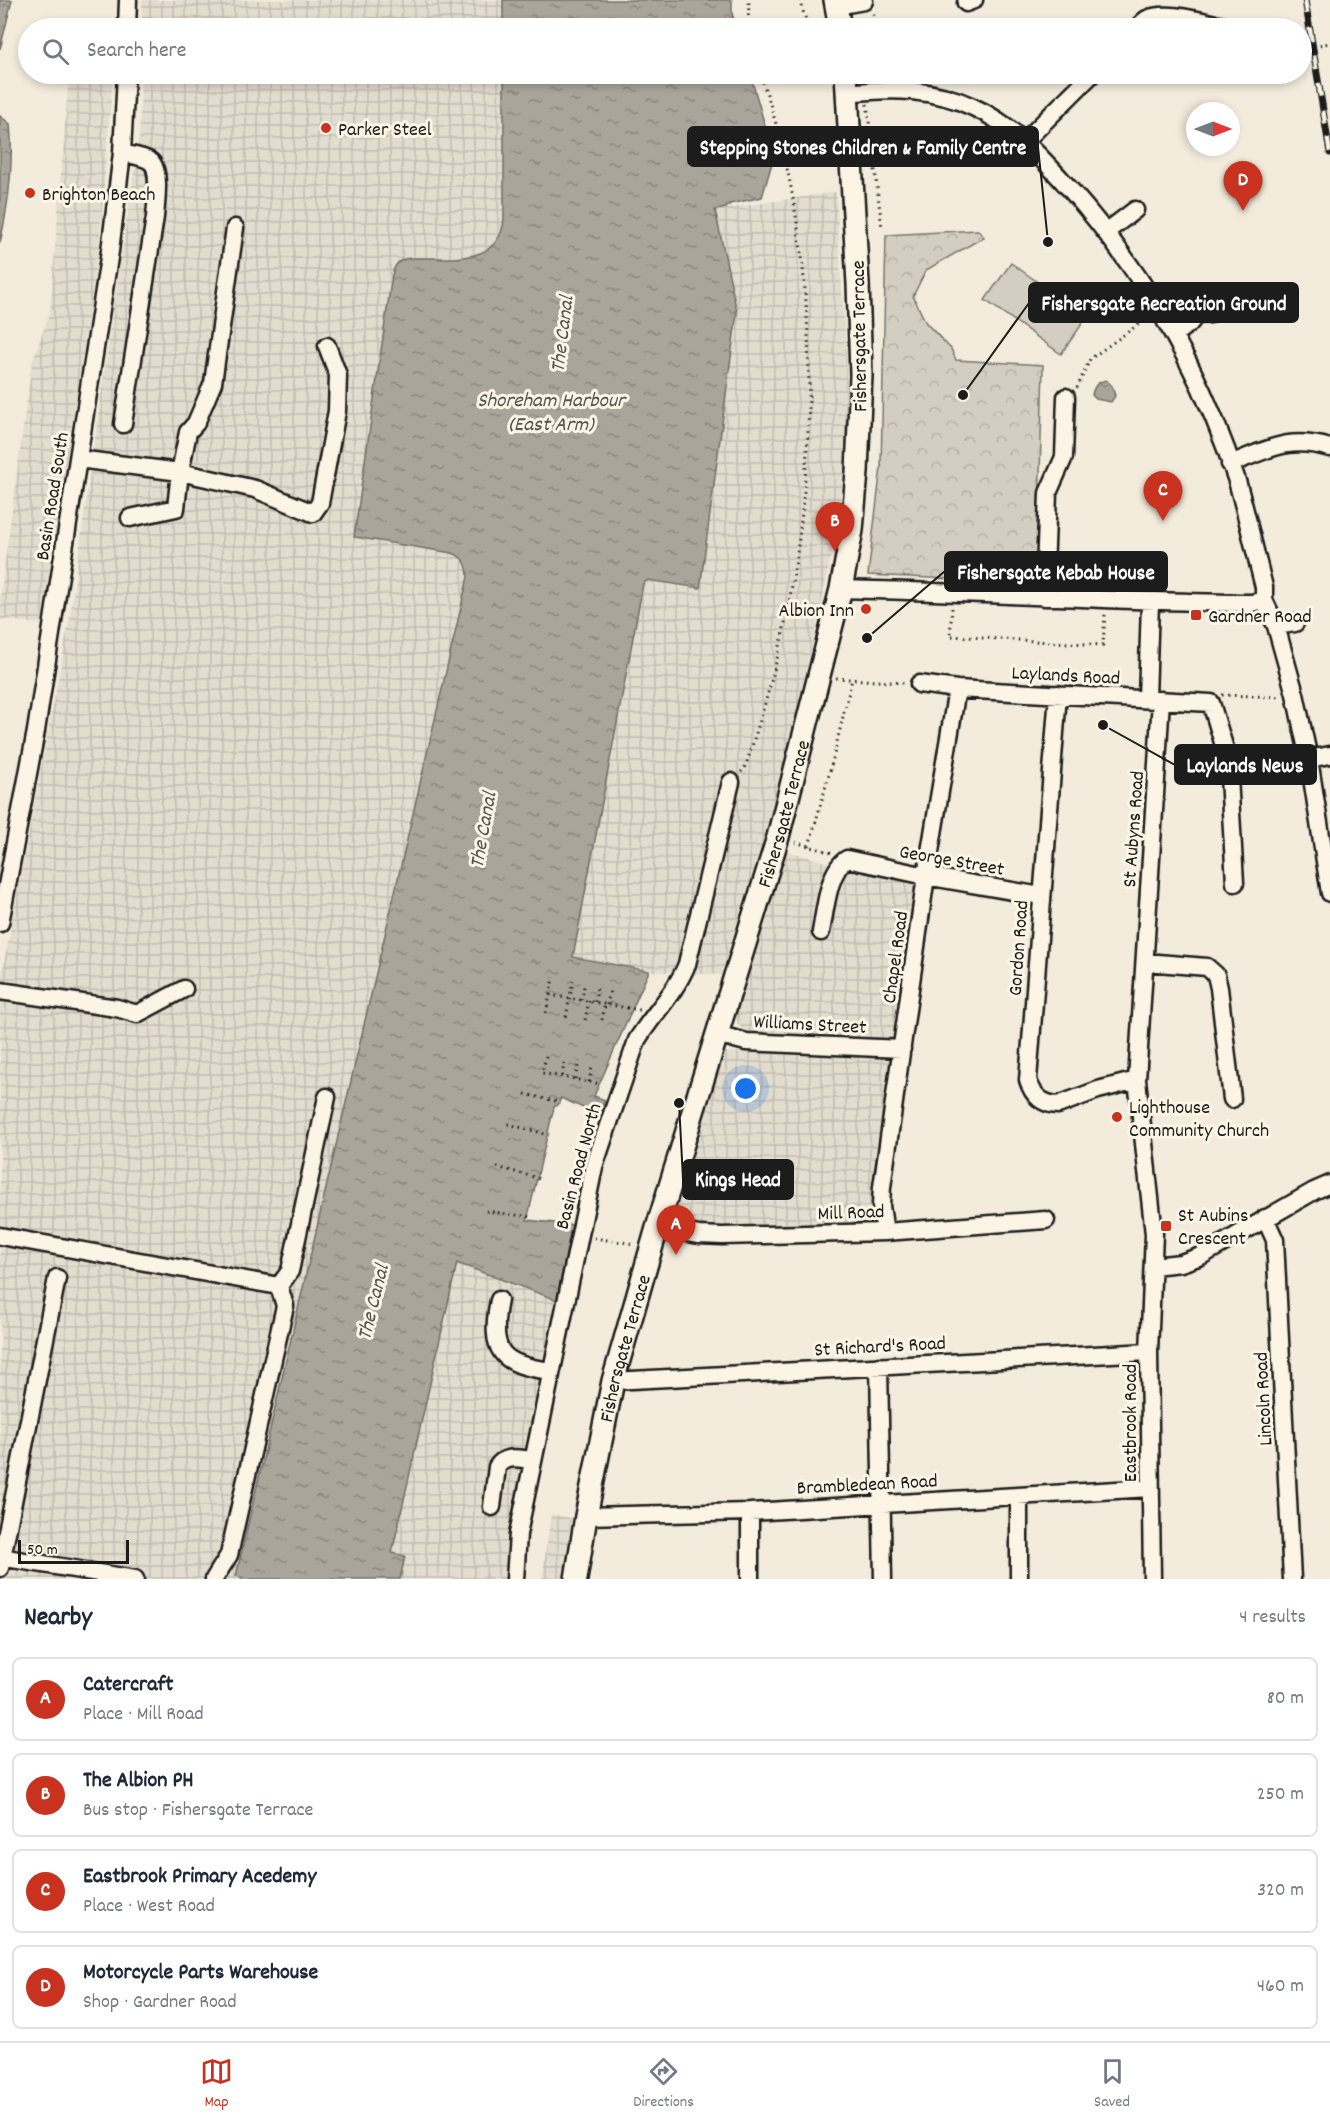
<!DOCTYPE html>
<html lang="en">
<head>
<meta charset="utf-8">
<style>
	:root { --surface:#fff; --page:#f2f2f3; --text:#1f2937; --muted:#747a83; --line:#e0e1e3; --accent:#c8321e }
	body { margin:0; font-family:Dekko,sans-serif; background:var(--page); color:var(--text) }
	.compass { position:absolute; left:1186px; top:102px; width:54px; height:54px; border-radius:50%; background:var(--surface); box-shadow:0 3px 9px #0003; rotate:90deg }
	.scale { position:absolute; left:18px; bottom:15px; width:111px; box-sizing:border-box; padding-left:6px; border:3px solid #1c1c1c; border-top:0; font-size:16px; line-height:21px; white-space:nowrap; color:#1c1c1c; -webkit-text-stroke:4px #fcf5e5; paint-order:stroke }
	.you { position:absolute; left:746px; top:1089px; width:21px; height:21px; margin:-15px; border:4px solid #fff; border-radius:50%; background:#1a73e8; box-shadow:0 0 0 9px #1a73e833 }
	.badge { display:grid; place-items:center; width:39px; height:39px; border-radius:50%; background:var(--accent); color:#fff; font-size:20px; font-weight:700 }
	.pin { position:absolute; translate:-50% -50px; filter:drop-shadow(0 2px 3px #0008) }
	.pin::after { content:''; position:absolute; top:32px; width:21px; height:18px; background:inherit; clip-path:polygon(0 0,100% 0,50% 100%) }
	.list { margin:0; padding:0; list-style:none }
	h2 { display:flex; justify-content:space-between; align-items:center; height:78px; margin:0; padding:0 24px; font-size:26px }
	h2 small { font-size:20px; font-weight:400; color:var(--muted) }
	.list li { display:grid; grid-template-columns:39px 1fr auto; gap:18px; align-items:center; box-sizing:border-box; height:84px; margin:0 12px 12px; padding:0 12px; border:2px solid var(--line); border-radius:9px }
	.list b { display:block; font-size:22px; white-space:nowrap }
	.list p { margin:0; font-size:20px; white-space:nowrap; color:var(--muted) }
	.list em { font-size:20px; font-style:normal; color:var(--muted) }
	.icon { flex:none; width:33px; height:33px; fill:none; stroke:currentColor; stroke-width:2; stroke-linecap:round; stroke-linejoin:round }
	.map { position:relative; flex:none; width:1330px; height:1579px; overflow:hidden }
	.search { position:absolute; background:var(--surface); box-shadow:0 3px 9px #0003; left:18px; right:18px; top:18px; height:66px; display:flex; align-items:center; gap:15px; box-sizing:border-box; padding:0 21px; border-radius:33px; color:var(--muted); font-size:22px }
	.sheet { height:462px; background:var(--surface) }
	nav { display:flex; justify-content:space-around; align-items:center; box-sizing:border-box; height:84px; border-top:2px solid var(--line); background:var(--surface); font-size:16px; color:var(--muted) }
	nav a { display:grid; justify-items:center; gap:3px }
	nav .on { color:var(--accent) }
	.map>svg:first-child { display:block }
</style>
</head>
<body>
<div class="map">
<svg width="1330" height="1579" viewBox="0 0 1330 1579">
	<defs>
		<pattern id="industrial-grid" width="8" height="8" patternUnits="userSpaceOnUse" patternTransform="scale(1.5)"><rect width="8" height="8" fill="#e3ddcf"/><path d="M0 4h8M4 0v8" fill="none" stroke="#c2bdb1"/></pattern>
		<pattern id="park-crowns" width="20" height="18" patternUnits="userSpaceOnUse" patternTransform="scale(1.5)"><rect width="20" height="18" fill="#d3cec1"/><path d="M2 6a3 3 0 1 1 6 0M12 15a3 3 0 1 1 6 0" fill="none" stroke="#b5b0a5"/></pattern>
		<pattern id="water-ripples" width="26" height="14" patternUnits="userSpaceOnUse" patternTransform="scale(1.5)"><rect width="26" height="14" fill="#aaa59b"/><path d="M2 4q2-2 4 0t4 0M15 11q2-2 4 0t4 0" fill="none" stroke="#8a867e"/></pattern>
	</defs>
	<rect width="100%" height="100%" fill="#f3ecdd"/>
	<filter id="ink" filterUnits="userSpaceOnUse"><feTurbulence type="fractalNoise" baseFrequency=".0167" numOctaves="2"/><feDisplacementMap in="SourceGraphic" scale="12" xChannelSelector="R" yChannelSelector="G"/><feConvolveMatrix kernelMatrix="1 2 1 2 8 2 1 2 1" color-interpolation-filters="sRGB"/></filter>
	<g filter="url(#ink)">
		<path fill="url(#industrial-grid)" d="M142,0H503V28H142Z
			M117,20V28H87L92,24Z
			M69,74H113L99,247L41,624L0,619V598L32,362L50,312Z
			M141,74H504V224L495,243L480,254L469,257L411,258L395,266L392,275L354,537L452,553L462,558L466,563L468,577L236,1576L242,1577L241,1579H0V984L70,616L110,330L139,139Z
			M836,192L846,353L847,400L844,468L838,521L820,612L787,754L765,834L721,975L649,971L573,957L643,584L648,580L700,588L737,312L715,210Z
			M780,849L837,865L921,883L897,1041L753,1034L743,1031L738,1024L734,1011Z
			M719,1052L884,1055L893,1063L867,1224L707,1227L672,1220Z
			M457,1262L557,1300L512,1539L508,1579H400L405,1557L392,1554Z
			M551,1514L571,1518L564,1579H542Z"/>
		<path fill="url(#park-crowns)" stroke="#78756e" stroke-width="1.5" d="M978,230L984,237L926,270L913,296L926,323L951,349L956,360L1043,365L1037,583L868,575L881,467L886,235Z"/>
		<path fill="#d3cec1" stroke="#78756e" stroke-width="1.5" d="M1011,263L1087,317L1061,354L985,300Z"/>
		<path fill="url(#water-ripples)" stroke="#716e68" stroke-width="1.5" d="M0,0H12L0,49Z
			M503,0H732V13L736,28H503Z
			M504,74H750L773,153L772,163L762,197L730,204L726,208L715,210L737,312L700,588L648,580L643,584L573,957L649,971L594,1096L605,1100L599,1115L561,1098L558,1105L554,1107L527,1220L573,1225L557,1300L457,1263L392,1553L405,1556L400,1579H241V1577L236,1576L468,577C468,565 464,557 452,553L354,537L392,275C394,268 396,263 402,260C409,257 418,258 426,258C458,258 500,262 504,219Z
			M0,116L10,124C14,165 9,203 0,243Z
			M1106,380L1112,386L1115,396L1111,402L1096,399L1092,395C1094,386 1097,382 1106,380Z"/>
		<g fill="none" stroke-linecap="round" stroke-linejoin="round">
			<g stroke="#1c1c1c" stroke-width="21">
				<path id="minor" d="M966,3L974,0
					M836,6L864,1
					M127,28L128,0
					M1137,28C1140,26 1144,20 1147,19C1167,10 1204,22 1224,26
					M848,93C890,88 933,88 973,107C1012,124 1041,157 1069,188C1145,274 1202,372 1237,481C1247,516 1255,552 1264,587V600L1276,626L1295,694L1309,759L1330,893
					M1025,141L1092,74
					M122,153C130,155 142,156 150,161C161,168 156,204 155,217L123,424
					M1106,232L1135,210
					M1174,334L1189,324L1196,315L1210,314
					M78,459L180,472L255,489L313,513L320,503L337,411L338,375L327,346
					M1230,464C1269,449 1288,436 1330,448
					M130,518L176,508L180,472L188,432L196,423L213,383L235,228
					M841,589C978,592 1115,602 1252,603L1264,600
					M1044,597L1048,493L1064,457L1066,397
					M1276,626L1295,623
					M919,684L957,689L1211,703L1228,759L1235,883
					M1058,694L1028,1080C1033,1096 1042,1104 1058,1105L1098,1090L1137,1080
					M1147,699L1150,602
					M1309,759L1330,755
					M0,923L36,731L110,251L122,153L126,74
					M821,932C825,912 828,870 847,859L926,876L1041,896
					M1145,962L1207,967L1216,975L1219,988L1232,1099
					M0,991L117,1008L137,1014L184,989
					M716,1034L746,1042L902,1049
					M1265,1218L1275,1240L1292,1579
					M657,1228L699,1235L722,1236L885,1232L1046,1220
					M885,1232L881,1206L882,1187L926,876L957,689
					M0,1236L279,1286L290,1271L327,1097
					M1153,1266L1181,1263L1201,1256L1314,1191L1330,1184
					M499,1300C489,1351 500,1365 551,1371
					M879,1366L883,1579
					M613,1381L1149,1352
					M492,1507L497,1467C505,1454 520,1459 533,1460
					M750,1512V1579
					M586,1516L750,1512L1150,1488
					M0,1557L135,1579
					M0,1568L57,1278
					M214,1579L229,1555L285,1306L279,1286
					M515,1579L518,1534L594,1167L637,1040C653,1014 676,992 687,964L731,782
					M1019,1579V1497
					M1152,1579L1149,1352L1154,1234L1137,1080L1161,700"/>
			</g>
			<g stroke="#1c1c1c" stroke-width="26">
				<g id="major">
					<path d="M835,0L840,28"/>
					<path id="s1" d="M576,1579L586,1516L613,1381L657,1228L778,837L841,589L852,530L857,472L861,375L858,284L846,74"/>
				</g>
			</g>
			<path stroke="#1c1c1c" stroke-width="3" stroke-dasharray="1.5 4.5" stroke-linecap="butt" d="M799,0L809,28
				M873,14L875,28
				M748,28L749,0
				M1277,28L1292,23L1293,28
				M867,104L882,228
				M1077,388L1090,359L1146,319
				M952,608L950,636L1103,645L1105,614
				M836,678L904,683
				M1222,695L1281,697
				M741,772L745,768C761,719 776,669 786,618C820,446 820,240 760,74
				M795,842L832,853
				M809,846L830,771L852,679
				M550,995L553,977
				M582,1000L584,986
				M595,1002L597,988
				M607,1005L610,990
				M546,1013L550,995L640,1010
				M566,1017L573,981
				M585,1020L589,1001
				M602,1020L605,1004
				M546,1056L542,1073L601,1084
				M562,1076L565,1059
				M575,1079L579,1061
				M589,1082L592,1067
				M525,1094L559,1102
				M508,1124L549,1135
				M497,1167L541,1179
				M486,1211L531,1217
				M594,1238L635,1244"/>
			<use href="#minor" stroke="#fcf5e5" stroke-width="16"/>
			<use href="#major" stroke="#fcf5e5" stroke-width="21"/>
			<g stroke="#1c1c1c" stroke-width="7">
				<path id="rail" d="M1305,0L1330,153"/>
			</g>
			<use href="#rail" stroke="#fcf5e5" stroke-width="4.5" stroke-dasharray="14" stroke-linecap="butt"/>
			<path stroke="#1c1c1c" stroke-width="3" stroke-dasharray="1.5 4.5" stroke-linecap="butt" d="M1302,48L1330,43"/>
		</g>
	</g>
	<g fill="#c8321e" stroke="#fcf5e5" stroke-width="2">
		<circle cx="326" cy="128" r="6"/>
		<circle cx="30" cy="193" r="6"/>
		<circle cx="866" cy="609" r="6"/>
		<rect x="1190" y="609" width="12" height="12" rx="3"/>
		<circle cx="1117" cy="1117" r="6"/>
		<rect x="1160" y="1220" width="12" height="12" rx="3"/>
	</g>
	<g text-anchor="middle" stroke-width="6" stroke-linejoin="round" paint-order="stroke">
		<g font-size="20" fill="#1c1c1c" stroke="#fcf5e5" text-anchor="start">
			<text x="338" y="135">Parker Steel</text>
			<text x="42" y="200">Brighton Beach</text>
			<text x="854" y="616" text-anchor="end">Albion Inn</text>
			<text x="1208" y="622">Gardner Road</text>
			<text x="1129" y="1113">Lighthouse<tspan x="1129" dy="23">Community Church</tspan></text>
			<text x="1178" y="1221">St Aubins<tspan x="1178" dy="23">Crescent</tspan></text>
		</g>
		<g font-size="20" fill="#1c1c1c" stroke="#fcf5e5">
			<text transform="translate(858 336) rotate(-91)" y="7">Fishersgate Terrace</text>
			<text transform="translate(51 496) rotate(-81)" y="7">Basin Road South</text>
			<text transform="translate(1066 674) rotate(3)" y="7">Laylands Road</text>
			<text dy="7" stroke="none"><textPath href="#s1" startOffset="794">Fishersgate Terrace</textPath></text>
			<text transform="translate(1132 829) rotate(-86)" y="7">St Aubyns Road</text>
			<text transform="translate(952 859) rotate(10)" y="7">George Street</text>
			<text transform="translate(1017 948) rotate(-86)" y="7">Gordon Road</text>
			<text transform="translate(894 957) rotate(-82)" y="7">Chapel Road</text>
			<text transform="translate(810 1023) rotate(3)" y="7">Williams Street</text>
			<text transform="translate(577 1166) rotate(-75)" y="7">Basin Road North</text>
			<text transform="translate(851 1211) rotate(-2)" y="7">Mill Road</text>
			<text transform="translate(880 1345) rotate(-3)" y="7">St Richard's Road</text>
			<text dy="7" stroke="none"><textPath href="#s1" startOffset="236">Fishersgate Terrace</textPath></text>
			<text transform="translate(1262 1399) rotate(-93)" y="7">Lincoln Road</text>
			<text transform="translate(1129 1423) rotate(-90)" y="7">Eastbrook Road</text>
			<text transform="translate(867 1483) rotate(-3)" y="7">Brambledean Road</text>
		</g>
		<g font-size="21" font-style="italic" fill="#55534f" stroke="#fcf5e5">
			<text transform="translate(561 334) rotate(-83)" y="7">The Canal</text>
			<text x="551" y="406">Shoreham Harbour<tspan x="551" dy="24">(East Arm)</tspan></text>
			<text transform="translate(482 830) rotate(-80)" y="7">The Canal</text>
			<text transform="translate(372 1302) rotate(-76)" y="7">The Canal</text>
		</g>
	</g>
	<path fill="none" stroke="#1c1c1c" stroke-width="2" d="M1048 242L1038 147M963 395L1029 303M867 638L945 571M1103 725L1175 765M679 1103L683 1179"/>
	<g fill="#1c1c1c" stroke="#fcf5e5" stroke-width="2">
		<circle cx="1048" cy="242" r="6"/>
		<circle cx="963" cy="395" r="6"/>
		<circle cx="867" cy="638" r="6"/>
		<circle cx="1103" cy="725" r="6"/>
		<circle cx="679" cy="1103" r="6"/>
	</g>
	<g fill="#1c1c1c" stroke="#1c1c1c" stroke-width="2">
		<rect x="688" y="127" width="350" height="39" rx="6"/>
		<rect x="1029" y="283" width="269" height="39" rx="6"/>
		<rect x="945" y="552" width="222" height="39" rx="6"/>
		<rect x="1175" y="745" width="141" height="39" rx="6"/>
		<rect x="683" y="1160" width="110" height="39" rx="6"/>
	</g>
	<g font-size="21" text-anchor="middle" font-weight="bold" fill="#fff">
		<text x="863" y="154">Stepping Stones Children &amp; Family Centre</text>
		<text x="1164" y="310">Fishersgate Recreation Ground</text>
		<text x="1056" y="579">Fishersgate Kebab House</text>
		<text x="1245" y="772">Laylands News</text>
		<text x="738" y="1186">Kings Head</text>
	</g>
</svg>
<svg class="compass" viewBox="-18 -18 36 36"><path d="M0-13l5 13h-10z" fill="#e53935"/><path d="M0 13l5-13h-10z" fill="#747a83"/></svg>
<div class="scale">50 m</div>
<div class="you"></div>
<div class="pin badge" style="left:676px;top:1255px">A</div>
<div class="pin badge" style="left:835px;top:552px">B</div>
<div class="pin badge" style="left:1163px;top:521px">C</div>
<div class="pin badge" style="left:1243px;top:211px">D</div>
<div class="search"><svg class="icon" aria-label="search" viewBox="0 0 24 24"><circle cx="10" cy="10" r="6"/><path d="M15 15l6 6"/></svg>Search here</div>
</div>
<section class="sheet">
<h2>Nearby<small>4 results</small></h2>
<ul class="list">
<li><span class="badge">A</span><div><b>Catercraft</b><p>Place · Mill Road</p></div><em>80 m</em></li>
<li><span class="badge">B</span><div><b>The Albion PH</b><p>Bus stop · Fishersgate Terrace</p></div><em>250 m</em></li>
<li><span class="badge">C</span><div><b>Eastbrook Primary Acedemy</b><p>Place · West Road</p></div><em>320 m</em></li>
<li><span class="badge">D</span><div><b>Motorcycle Parts Warehouse</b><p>Shop · Gardner Road</p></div><em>460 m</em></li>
</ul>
</section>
<nav>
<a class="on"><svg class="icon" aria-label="map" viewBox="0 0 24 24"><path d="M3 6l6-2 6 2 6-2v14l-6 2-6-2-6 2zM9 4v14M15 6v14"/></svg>Map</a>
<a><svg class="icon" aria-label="directions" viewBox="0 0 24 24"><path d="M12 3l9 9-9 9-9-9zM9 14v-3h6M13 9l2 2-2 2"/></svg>Directions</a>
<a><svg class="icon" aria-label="saved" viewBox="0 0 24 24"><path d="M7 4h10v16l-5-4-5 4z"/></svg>Saved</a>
</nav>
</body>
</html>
